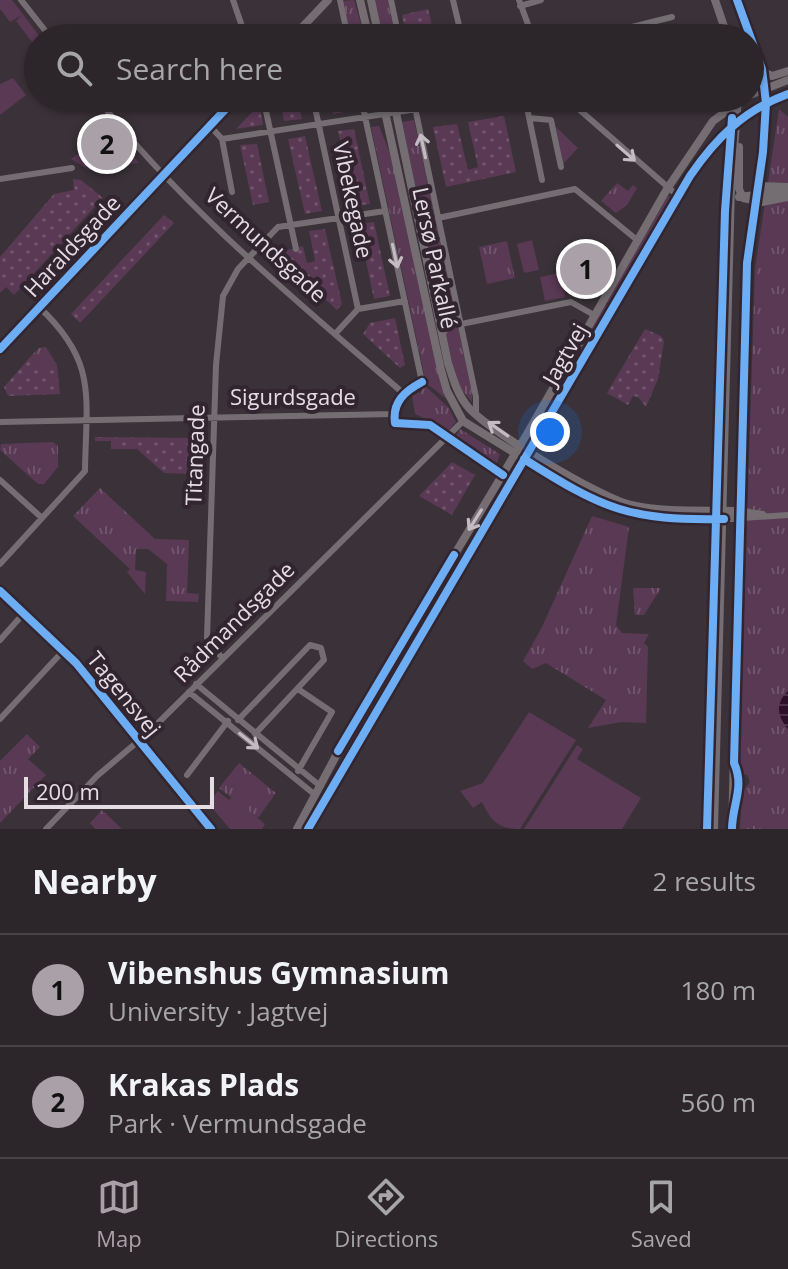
<!DOCTYPE html>
<html lang="en">
<head>
<meta charset="utf-8">
<style>
	:root { --surface:#2c262a; --page:#383236; --text:#f1f3f6; --muted:#a6a5a8; --line:#484347; --accent:#aaa1a8 }
	body { margin:0; font-family:"Open Sans",sans-serif; background:var(--page); color:var(--text) }
	.scale { position:absolute; left:24px; bottom:20px; width:190px; box-sizing:border-box; padding-left:8px; border:4px solid #e6dde4; border-top:0; font-size:22px; line-height:28px; white-space:nowrap; color:#e6dde4; -webkit-text-stroke:6px #332530; paint-order:stroke }
	.you { position:absolute; left:550px; top:432px; width:28px; height:28px; margin:-20px; border:6px solid #fff; border-radius:50%; background:#1a73e8; box-shadow:0 0 0 12px #1a73e833 }
	.badge { display:grid; place-items:center; width:52px; height:52px; border-radius:50%; background:var(--accent); color:#111; font-size:26px; font-weight:700 }
	.pin { position:absolute; translate:-50% -50%; border:4px solid #fff; box-shadow:0 2px 8px #0006 }
	.list { margin:0; padding:0; list-style:none }
	h2 { display:flex; justify-content:space-between; align-items:center; height:104px; margin:0; padding:0 32px; font-size:34px }
	h2 small { font-size:26px; font-weight:400; color:var(--muted) }
	.list li { display:grid; grid-template-columns:52px 1fr auto; gap:24px; align-items:center; box-sizing:border-box; height:112px; padding:0 32px; border-top:2px solid var(--line) }
	.list b { display:block; font-size:30px; white-space:nowrap }
	.list p { margin:0; font-size:26px; white-space:nowrap; color:var(--muted) }
	.list em { font-size:26px; font-style:normal; color:var(--muted) }
	.icon { flex:none; width:44px; height:44px; fill:none; stroke:currentColor; stroke-width:2; stroke-linecap:round; stroke-linejoin:round }
	.map { position:relative; flex:none; width:788px; height:829px; overflow:hidden }
	.search { position:absolute; background:var(--surface); box-shadow:0 2px 6px #0004; left:24px; right:24px; top:24px; height:88px; display:flex; align-items:center; gap:20px; box-sizing:border-box; padding:0 28px; border-radius:44px; color:var(--muted); font-size:30px }
	.sheet { height:328px; background:var(--surface) }
	nav { display:flex; justify-content:space-around; align-items:center; box-sizing:border-box; height:112px; border-top:2px solid var(--line); background:var(--surface); font-size:22px; color:var(--muted) }
	nav a { display:grid; justify-items:center; gap:4px }
	nav .on { color:var(--accent) }
	.map>svg:first-child { display:block }
</style>
</head>
<body>
<div class="map">
<svg width="788" height="829" viewBox="0 0 788 829">
	<defs>
		<pattern id="park-tufts" width="24" height="20" patternUnits="userSpaceOnUse" patternTransform="scale(2)"><rect width="24" height="20" fill="#593954"/><path d="M3 7l-1-3M5 7V3M7 7l1-3M15 17l-1-3M17 17v-4M19 17l1-3" fill="none" stroke="#71556c"/></pattern>
		<pattern id="garden-dots" width="8" height="8" patternUnits="userSpaceOnUse" patternTransform="scale(2)"><rect width="8" height="8" fill="#593954"/><path d="M2 2h.1M6 6h.1" fill="none" stroke="#71556c" stroke-width="1.8" stroke-linecap="round"/></pattern>
		<pattern id="water-rules" width="6" height="5" patternUnits="userSpaceOnUse" patternTransform="scale(2)"><rect width="6" height="5" fill="#2e0f2a"/><path d="M0 2.5h6" fill="none" stroke="#4c3249"/></pattern>
	</defs>
	<rect width="100%" height="100%" fill="#3a3238"/>
	<path fill="#593954" d="M0,0H12L41,38H38V50L16,21L22,15L10,22L0,9Z
		M13,78L26,95L0,115V84Z
		M556,127L578,148L563,164Z
		M668,196L673,198L610,305L606,302Z
		M532,240L539,270L524,273L517,244Z
		M560,273L565,297L545,301L540,277Z
		M605,304L609,306L532,433Z
		M459,553L464,555L306,822Z
		M529,712L576,740L520,829C498,829 491,821 482,802L473,808L460,791L483,783Z
		M577,745L583,749L577,759L641,798L622,829H524Z
		M218,791L229,800L232,797L265,824L262,829H230L208,803Z"/>
	<path fill="url(#park-tufts)" d="M354,0L365,38H351L343,1Z
		M374,0H388L396,38H383Z
		M779,109L788,117V829H740L742,792L750,782L747,775L739,773L755,269Z
		M414,120L472,389V402L460,388L454,372L402,122Z
		M379,126L393,161L449,401L426,383L371,127Z
		M111,129L139,163L89,170L71,159Z
		M617,183L628,191L633,185L637,188L627,205L616,213L601,201Z
		M507,241L515,278L487,284L479,247Z
		M46,347L57,365L44,369L35,365L31,356L39,348Z
		M423,384L448,407L456,422L449,430L415,414L412,396L421,392Z
		M460,429L500,454L497,463L483,460L454,438Z
		M53,442L58,446V467L44,484H38L0,450L1,444Z
		M100,488L155,539L189,540L187,593L199,594L198,602L166,601L167,564L148,549H136L135,570L146,572L145,594L127,572L130,569L73,516Z
		M592,516L629,527L616,625L622,633L649,634L644,643L648,647L646,723L621,722L588,728L606,700L546,663L532,669L523,661L542,627Z
		M633,588H661L644,615H635Z
		M27,734L40,747L28,759L46,775L0,823V761Z
		M239,763L276,793L258,818L219,788Z
		M102,810L122,829H95L90,823Z"/>
	<path fill="url(#garden-dots)" d="M428,9L435,38H407L402,15Z
		M280,98H297L302,119L284,121Z
		M330,98H347L350,111L333,114Z
		M260,106L263,125L236,129L257,107Z
		M504,116L516,172L446,187L433,127L457,124L468,170L478,167L468,122Z
		M354,129L370,204L354,206L338,131Z
		M305,136L322,211L305,214L288,139Z
		M257,144L269,202L253,205L240,145Z
		M73,179L81,180L103,198L14,295L6,287L0,293V257L54,194L74,190Z
		M164,215L174,223L80,323L71,314Z
		M374,222L390,296L374,299L358,224Z
		M325,229L342,304L337,310L275,253L303,246L307,263L315,261L309,231Z
		M395,318L405,365L400,368L363,334L370,323Z
		M645,329L661,336L664,341L658,379L646,407L638,397L633,396L628,405L607,393Z
		M31,356L35,365L44,368L57,365L60,394L8,396L4,387Z
		M95,437L193,438L189,474L164,473L137,449H111V441H95Z
		M452,462L475,475L452,515L419,496Z"/>
	<path fill="url(#water-rules)" d="M788,691V729C777,716 775,703 788,691Z"/>
	<g fill="none" stroke-linecap="round" stroke-linejoin="round">
		<path stroke="#746e73" stroke-width="6" d="M21,0L51,38
			M233,0L246,38
			M340,0L348,38
			M391,0L399,38
			M453,0L462,38
			M519,0L533,38
			M520,6L541,0
			M588,38L672,17
			M97,98C184,209 297,301 403,393
			M259,98L264,102L296,249
			M313,98L358,309
			M361,98L422,382L403,393
			M413,98L476,397V414
			M525,98L542,180
			M566,98L678,196
			M530,118L551,120L561,167
			M210,126L222,139L489,98
			M222,139L232,192
			M0,179L72,168
			M438,218L575,189L637,240
			M461,324L571,302L594,315
			M335,334L358,309L405,301
			M0,422L394,414L403,393
			M0,480L42,518
			M741,511L763,514
			M741,518L788,515
			M0,564L85,471C86,397 98,362 39,307
			M0,640L24,613
			M222,658L207,638L216,365L223,296L238,269L278,227L385,211
			M196,684L319,785
			M189,692L314,794
			M0,719L64,650
			M238,720L310,645L321,648L324,660L255,734
			M298,771L332,712L298,689
			M187,775L228,721
			M46,829L97,776L149,732L463,421"/>
		<path stroke="#746e73" stroke-width="8" d="M360,0L369,38
			M371,0L379,38
			M715,0L728,38
			M292,38L328,0
			M763,72L772,76L788,71
			M750,95L788,80
			M382,98L441,370L447,391L463,421L594,502L652,517L741,518
			M393,98L448,363C453,378 457,394 468,407C489,431 600,498 631,505C666,513 705,510 741,511
			M739,147V189L743,198L762,202L788,197
			M759,186L787,187
			M739,197L788,191
			M0,349L236,98
			M0,591L76,663L211,829
			M297,829L355,720L527,434L667,189L713,121L745,98
			M308,829L690,176C716,138 744,110 788,94
			M714,829L731,186L738,99
			M732,829L747,263L763,152L766,103L762,69L737,0"/>
		<g stroke="#332530" stroke-width="13">
			<path id="cycleway" d="M0,349L236,98
				M422,382C405,391 392,402 395,423L430,425L503,475
				M524,459C603,509 629,521 724,519
				M0,591L76,663L211,829
				M338,751L454,555
				M308,829L690,176C716,138 744,110 788,94
				M707,829L725,211L732,118
				M732,829C732,805 745,787 734,763L747,263L763,152L766,103L762,69L737,0"/>
		</g>
		<use href="#cycleway" stroke="#6dadf4" stroke-width="8"/>
	</g>
	<defs><path id="oneway-shaft" d="M-6 0H5M1.5-3L5.5 0L1.5 3" fill="none" stroke-width="1.6" stroke-linecap="round" stroke-linejoin="round" transform="scale(2)"/></defs>
	<g stroke="#c4bcc2">
		<use href="#oneway-shaft" transform="translate(423 146) rotate(-102)"/>
		<use href="#oneway-shaft" transform="translate(626 153) rotate(41)"/>
		<use href="#oneway-shaft" transform="translate(395 256) rotate(78)"/>
		<use href="#oneway-shaft" transform="translate(498 429) rotate(-145)"/>
		<use href="#oneway-shaft" transform="translate(475 520) rotate(122)"/>
		<use href="#oneway-shaft" transform="translate(249 741) rotate(39)"/>
	</g>
	<g text-anchor="middle" stroke-width="8" stroke-linejoin="round" paint-order="stroke">
		<g font-size="22" fill="#e6dde4" stroke="#332530">
			<text transform="translate(353 200) rotate(78)" y="8">Vibekegade</text>
			<text transform="translate(266 245) rotate(43)" y="8">Vermundsgade</text>
			<text transform="translate(72 246) rotate(-47)" y="8">Haraldsgade</text>
			<text transform="translate(435 258) rotate(78)" y="8">Lersø Parkallé</text>
			<text transform="translate(565 354) rotate(-60)" y="8">Jagtvej</text>
			<text x="293" y="405">Sigurdsgade</text>
			<text transform="translate(195 455) rotate(-88)" y="8">Titangade</text>
			<text transform="translate(234 622) rotate(-45)" y="8">Rådmandsgade</text>
			<text transform="translate(124 694) rotate(51)" y="8">Tagensvej</text>
		</g>
	</g>
</svg>
<div class="scale">200 m</div>
<div class="you"></div>
<div class="pin badge" style="left:586px;top:269px">1</div>
<div class="pin badge" style="left:107px;top:144px">2</div>
<div class="search"><svg class="icon" aria-label="search" viewBox="0 0 24 24"><circle cx="10" cy="10" r="6"/><path d="M15 15l6 6"/></svg>Search here</div>
</div>
<section class="sheet">
<h2>Nearby<small>2 results</small></h2>
<ul class="list">
<li><span class="badge">1</span><div><b>Vibenshus Gymnasium</b><p>University · Jagtvej</p></div><em>180 m</em></li>
<li><span class="badge">2</span><div><b>Krakas Plads</b><p>Park · Vermundsgade</p></div><em>560 m</em></li>
</ul>
</section>
<nav>
<a class="on"><svg class="icon" aria-label="map" viewBox="0 0 24 24"><path d="M3 6l6-2 6 2 6-2v14l-6 2-6-2-6 2zM9 4v14M15 6v14"/></svg>Map</a>
<a><svg class="icon" aria-label="directions" viewBox="0 0 24 24"><path d="M12 3l9 9-9 9-9-9zM9 14v-3h6M13 9l2 2-2 2"/></svg>Directions</a>
<a><svg class="icon" aria-label="saved" viewBox="0 0 24 24"><path d="M7 4h10v16l-5-4-5 4z"/></svg>Saved</a>
</nav>
</body>
</html>
